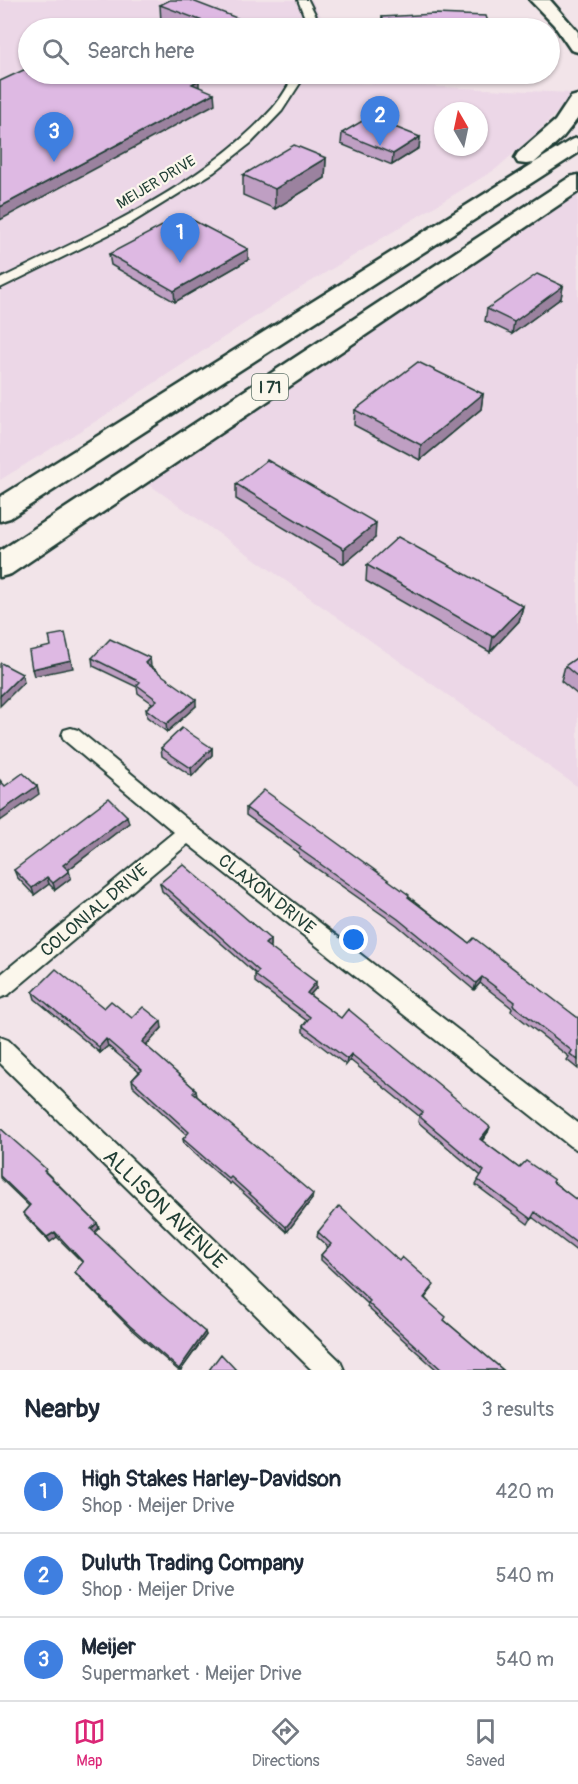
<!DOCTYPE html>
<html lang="en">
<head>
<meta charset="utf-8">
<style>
	:root { --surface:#fff; --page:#f2f2f3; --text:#1f2937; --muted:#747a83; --line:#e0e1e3; --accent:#db2777 }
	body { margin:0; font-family:Pangolin,sans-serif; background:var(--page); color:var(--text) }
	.compass { position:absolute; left:434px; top:102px; width:54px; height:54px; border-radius:50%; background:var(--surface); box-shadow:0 2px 4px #0004; rotate:351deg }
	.you { position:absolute; left:354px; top:940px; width:21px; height:21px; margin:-15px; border:4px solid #fff; border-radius:50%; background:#1a73e8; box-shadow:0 0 0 9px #1a73e833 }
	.badge { display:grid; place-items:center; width:39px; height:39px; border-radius:50%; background:var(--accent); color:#fff; font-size:20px; font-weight:700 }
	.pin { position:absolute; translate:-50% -50px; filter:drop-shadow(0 2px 3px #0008) }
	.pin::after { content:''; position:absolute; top:32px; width:21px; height:18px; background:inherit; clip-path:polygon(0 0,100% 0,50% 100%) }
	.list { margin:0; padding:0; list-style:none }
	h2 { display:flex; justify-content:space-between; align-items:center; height:78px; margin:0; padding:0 24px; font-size:26px }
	h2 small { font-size:20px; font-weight:400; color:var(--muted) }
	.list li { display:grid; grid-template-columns:39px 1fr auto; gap:18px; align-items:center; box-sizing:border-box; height:84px; padding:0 24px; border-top:2px solid var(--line) }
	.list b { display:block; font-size:22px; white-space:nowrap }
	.list p { margin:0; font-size:20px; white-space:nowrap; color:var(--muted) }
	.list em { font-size:20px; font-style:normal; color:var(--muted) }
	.icon { flex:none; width:33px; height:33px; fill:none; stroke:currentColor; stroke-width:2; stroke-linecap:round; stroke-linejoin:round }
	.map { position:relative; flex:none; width:578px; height:1370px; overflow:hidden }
	.search { position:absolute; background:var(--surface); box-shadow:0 2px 4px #0004; left:18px; right:18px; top:18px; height:66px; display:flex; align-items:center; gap:15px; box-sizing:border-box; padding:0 21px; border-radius:33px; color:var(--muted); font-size:22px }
	.sheet { height:330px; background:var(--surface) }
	nav { display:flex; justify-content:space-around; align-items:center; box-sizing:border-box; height:84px; border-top:2px solid var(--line); background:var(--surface); font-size:16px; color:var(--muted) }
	nav a { display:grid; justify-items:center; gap:3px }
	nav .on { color:var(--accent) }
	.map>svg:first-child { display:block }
</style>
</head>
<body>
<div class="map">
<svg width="578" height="1370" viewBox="0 0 578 1370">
	<rect width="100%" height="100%" fill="#f2e4e9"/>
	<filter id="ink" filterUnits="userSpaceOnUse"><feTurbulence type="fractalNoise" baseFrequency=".0167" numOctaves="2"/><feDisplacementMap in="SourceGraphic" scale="12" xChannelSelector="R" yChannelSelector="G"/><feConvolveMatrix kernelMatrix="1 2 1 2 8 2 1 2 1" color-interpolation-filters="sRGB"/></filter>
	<g filter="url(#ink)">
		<path fill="#ecd7e7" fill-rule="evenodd" d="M0,0H312L327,28H28V74H320L317,81L571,93L568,101L541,129L496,169L279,301L101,418L0,480ZM443,111H479V147H443Z
			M578,192V787L137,476L539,208Z"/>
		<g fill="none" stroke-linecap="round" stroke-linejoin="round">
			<g stroke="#1f3d34" stroke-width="4">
				<path id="minor" d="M298,0H308L316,16L319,28H309Z
					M296,74H306L282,111L251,143L214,172L128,225L0,288V279C95,232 200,188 273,108C282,98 288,85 296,74Z
					M71,728L78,730L195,826L578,1123V1150L570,1146L188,844L8,995L0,998V975L174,832L64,740L62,735L64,730Z
					M0,1037L8,1040L340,1361L344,1370H312L0,1063Z"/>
			</g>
			<g stroke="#1f3d34" stroke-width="5">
				<path id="motorway" d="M530,0H550L578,32V52L571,50L554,25Z
					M578,95V118L563,137L534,163L526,164L518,163L515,158L518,153L555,121L571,97Z
					M578,138V153L10,518L0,521V497L571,140Z
					M578,175V192L11,574L0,577V551L570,177Z"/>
			</g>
			<use href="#minor" fill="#fbf7ec" fill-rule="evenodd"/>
			<use href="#motorway" fill="#fbf7ec" fill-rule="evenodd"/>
		</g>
		<path fill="#bf9fc3" stroke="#1f3d34" stroke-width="1.5" d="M160,5L255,28H177L161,22Z
			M382,17L490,28H381Z
			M342,133L420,137L419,148L392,165L341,144Z
			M326,158L325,178L275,209L243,195V175Z
			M109,254L248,260L175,302L111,265Z
			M563,286L561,298L512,334L485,321L487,309Z
			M483,394L481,409L420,460L354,425L355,410Z
			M236,484L375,538L344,564L236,499Z
			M367,565L523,606L519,621L490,652L366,581Z
			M578,657V695L561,681L565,666Z
			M92,658L151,666L196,706L167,732L147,717L146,709L152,703L138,693L137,687L93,666Z
			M161,748H212V755L192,776L162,756Z
			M246,808L409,897L469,943L578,1018V1069L567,1060L569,1057L511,1011L512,1008L480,983L474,990L397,925L299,856V853L246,815Z
			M129,823L68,870L71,878L55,890L49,884L34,895L17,877L14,870Z
			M160,883L270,939V946L269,947L316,988L310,995L488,1132L482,1141L519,1168L553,1182L578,1201V1252L532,1217L528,1224L476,1185L481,1176L418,1122L419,1116L350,1060L346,1065L303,1032V1026L307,1021L255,982V975L256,974L162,891Z
			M33,992L104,1008L132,1018L162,1028L146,1046L196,1090L197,1096L312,1199L287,1232L231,1182L230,1184L184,1144L183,1139L187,1135L133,1086L132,1080L139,1072L108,1046L100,1053L35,999Z
			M0,1128L48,1174L97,1223L99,1228L94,1233L157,1291L206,1335L181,1370H178L132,1330L78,1276L75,1272L83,1263L57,1237L50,1242L26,1217L23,1213L29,1206L0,1178Z
			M318,1232L399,1261L432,1289L425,1298L444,1320L503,1370H437L367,1307L368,1304L321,1260V1255L328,1247L317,1237Z"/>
		<path fill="#9b829f" stroke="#1f3d34" stroke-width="1.5" d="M255,25V28H247Z
			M199,80V91L192,84Z
			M214,93L215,104L0,220V207Z
			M420,137L419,148L392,165L393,154Z
			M326,158L325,178L275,209V189Z
			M248,249V260L175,302L174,291Z
			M563,286L561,298L512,334L514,322Z
			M483,394L481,409L420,460L421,445Z
			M376,523L375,538L344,564V549Z
			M523,606L519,621L490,652L493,637Z
			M150,658L151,666L146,671L145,663Z
			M71,660L73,668L34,676L32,669Z
			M22,674L24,682L0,706V696Z
			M196,699V706L167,732L166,724Z
			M212,748V755L192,776L191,768Z
			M37,786L39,794L0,821V812Z
			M127,816L129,823L65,872L63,865Z
			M69,871L71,878L55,890L53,883Z
			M47,877L49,884L34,895L32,888Z
			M270,939V946L265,950V944Z
			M482,977L480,983L474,990L476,983Z
			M316,982V988L306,999L307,993Z
			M161,1021L162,1028L143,1048L142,1042Z
			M106,1039L108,1046L100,1053L99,1047Z
			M351,1054L350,1060L346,1065L347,1059Z
			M490,1127L488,1132L478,1145L480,1139Z
			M313,1194L312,1199L287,1232L286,1227Z
			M97,1223L99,1228L93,1234L91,1229Z
			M55,1232L57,1237L50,1242L47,1237Z
			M205,1332L206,1335L181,1370H179V1369Z"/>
		<path fill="#deb9e3" stroke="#1f3d34" stroke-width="1.5" d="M170,0H190L255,25L247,28H221L160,5Z
			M435,14L486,16L490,28H384L382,17Z
			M28,68V74H182L199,80L192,84L214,93L0,207V81Z
			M369,117L420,137L393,154L342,133Z
			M294,145L326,158L275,189L243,175Z
			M183,215L248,249L174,291L109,254Z
			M537,274L563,286L514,322L487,309Z
			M418,362L483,394L421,445L355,410Z
			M267,460L376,523L344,549L236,484Z
			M398,537L523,606L493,637L367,565Z
			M65,633L71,660L32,669L29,651L51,646L49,636Z
			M110,639L150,658L145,663L196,699L166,724L146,709L157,700L137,685L140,682L92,658Z
			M578,657V677L565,666Z
			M1,663L22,674L0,696V664Z
			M182,728L212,748L191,768L161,748Z
			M23,773L37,786L0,812V780L5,786Z
			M264,790L409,895L408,897L469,943L474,938L578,1018V1060L570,1054L572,1051L513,1005L515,1002L482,977L476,983L398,919L299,849L301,847L246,808Z
			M109,798L127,816L63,865L69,871L53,883L47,877L32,888L14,870Z
			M183,864L270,939L265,944L316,982L307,993L341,1018L348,1009L490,1127L480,1139L519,1168L526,1161L554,1180L553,1182L578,1201V1244L535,1212L531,1219L478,1180L484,1171L419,1116L423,1112L351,1054L347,1059L303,1026L310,1017L255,975L259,971L160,883Z
			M56,969L104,1008L111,1001L132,1018L143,1007L161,1021L142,1042L196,1090L193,1093L313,1194L286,1227L231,1177L229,1179L183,1139L189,1132L132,1080L142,1070L106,1039L99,1047L33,992Z
			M0,1128L46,1169L44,1171L97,1223L91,1229L157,1291L205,1332L179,1369L130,1326L75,1272L83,1262L55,1232L47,1237L23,1213L30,1205L0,1176Z
			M339,1206L399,1261L402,1257L434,1285L424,1298L446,1317L444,1320L503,1370H442L368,1303L370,1301L321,1255L331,1244L318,1232Z
			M221,1354L236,1370H209Z"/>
	</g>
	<g text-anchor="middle" stroke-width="4.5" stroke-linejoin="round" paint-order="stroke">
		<g font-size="15" fill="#1f3d34" stroke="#fbf7ec">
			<text transform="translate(156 182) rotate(-31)" y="5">MEIJER DRIVE</text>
		</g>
		<rect fill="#fbf7ec" stroke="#61756b" stroke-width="1.5" x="252" y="374" width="36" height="26" rx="4.5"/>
		<g font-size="16" font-weight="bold" fill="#1f3d34">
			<text x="270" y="393">I 71</text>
		</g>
		<g font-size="18" fill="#1f3d34" stroke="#fbf7ec">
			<text transform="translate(267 894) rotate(38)" y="6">CLAXON DRIVE</text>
			<text transform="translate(94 910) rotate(-40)" y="6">COLONIAL DRIVE</text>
		</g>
		<g font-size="21" fill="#1f3d34" stroke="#fbf7ec">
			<text transform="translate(165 1209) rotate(44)" y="7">ALLISON AVENUE</text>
		</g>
	</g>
</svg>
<svg class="compass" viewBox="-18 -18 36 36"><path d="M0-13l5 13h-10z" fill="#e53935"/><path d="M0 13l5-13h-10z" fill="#747a83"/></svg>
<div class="you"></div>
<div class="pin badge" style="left:180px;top:263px;background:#3f7fe0">1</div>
<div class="pin badge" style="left:380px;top:146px;background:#3f7fe0">2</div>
<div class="pin badge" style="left:54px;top:162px;background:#3f7fe0">3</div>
<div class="search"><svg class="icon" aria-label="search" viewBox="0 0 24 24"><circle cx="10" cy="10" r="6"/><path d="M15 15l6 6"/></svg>Search here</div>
</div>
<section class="sheet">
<h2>Nearby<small>3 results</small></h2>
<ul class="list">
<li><span class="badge" style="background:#3f7fe0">1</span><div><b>High Stakes Harley-Davidson</b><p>Shop · Meijer Drive</p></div><em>420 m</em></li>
<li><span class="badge" style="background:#3f7fe0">2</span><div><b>Duluth Trading Company</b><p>Shop · Meijer Drive</p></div><em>540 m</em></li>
<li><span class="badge" style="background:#3f7fe0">3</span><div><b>Meijer</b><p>Supermarket · Meijer Drive</p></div><em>540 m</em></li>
</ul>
</section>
<nav>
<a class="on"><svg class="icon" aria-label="map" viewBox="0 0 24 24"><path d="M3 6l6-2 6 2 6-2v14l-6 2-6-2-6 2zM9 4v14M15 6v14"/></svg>Map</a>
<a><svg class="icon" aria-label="directions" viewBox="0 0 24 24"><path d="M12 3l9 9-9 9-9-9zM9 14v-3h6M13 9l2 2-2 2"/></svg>Directions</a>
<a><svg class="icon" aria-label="saved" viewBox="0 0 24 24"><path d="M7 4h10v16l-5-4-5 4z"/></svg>Saved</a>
</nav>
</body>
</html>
